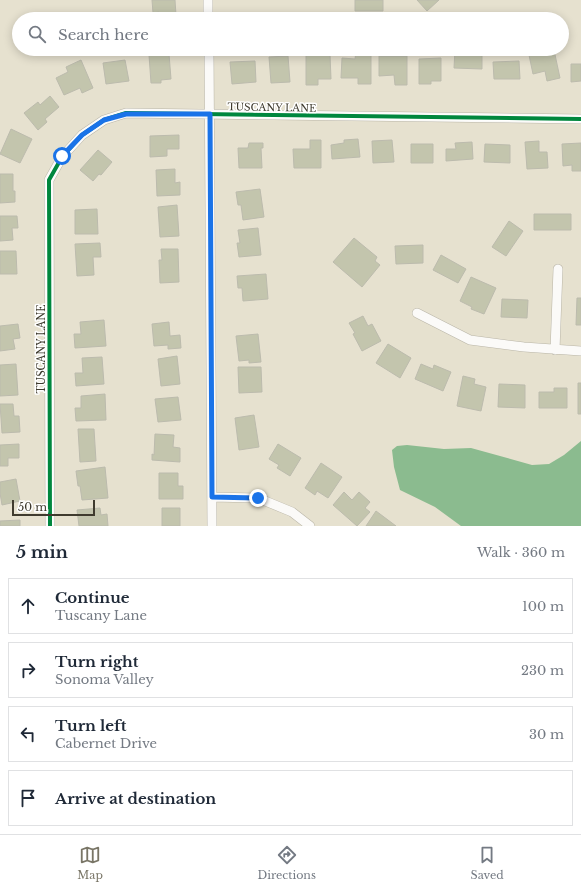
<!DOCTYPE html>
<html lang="en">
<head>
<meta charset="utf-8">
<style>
	:root { --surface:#fff; --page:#f6f6f7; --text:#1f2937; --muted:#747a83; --line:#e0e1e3; --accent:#797566 }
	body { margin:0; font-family:"Libre Baskerville",serif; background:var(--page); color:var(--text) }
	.scale { position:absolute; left:12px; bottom:10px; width:83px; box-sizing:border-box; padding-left:4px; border:2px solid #3f3b2e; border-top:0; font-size:11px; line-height:14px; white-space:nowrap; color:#3f3b2e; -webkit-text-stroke:3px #fff; paint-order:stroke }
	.stop { position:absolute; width:12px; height:12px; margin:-9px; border:3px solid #1a73e8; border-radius:50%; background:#fff }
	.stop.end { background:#1a73e8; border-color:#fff; box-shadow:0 1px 4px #0008 }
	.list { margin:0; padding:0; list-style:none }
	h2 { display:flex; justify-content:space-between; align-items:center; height:52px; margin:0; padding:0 16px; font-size:17px }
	h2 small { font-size:13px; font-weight:400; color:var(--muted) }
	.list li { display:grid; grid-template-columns:26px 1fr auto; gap:12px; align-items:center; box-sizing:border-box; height:56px; margin:0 8px 8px; padding:0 8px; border:1px solid var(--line); border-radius:0px }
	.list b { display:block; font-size:15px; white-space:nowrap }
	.list p { margin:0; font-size:13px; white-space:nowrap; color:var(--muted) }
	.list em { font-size:13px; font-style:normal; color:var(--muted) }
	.icon { flex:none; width:22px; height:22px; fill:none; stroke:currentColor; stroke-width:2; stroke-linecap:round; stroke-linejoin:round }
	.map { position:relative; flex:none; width:581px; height:526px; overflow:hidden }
	.search { position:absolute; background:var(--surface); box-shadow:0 2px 10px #0003; left:12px; right:12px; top:12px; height:44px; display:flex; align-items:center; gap:10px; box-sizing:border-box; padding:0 14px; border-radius:22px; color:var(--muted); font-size:15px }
	.sheet { height:308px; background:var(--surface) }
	nav { display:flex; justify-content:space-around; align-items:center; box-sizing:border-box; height:56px; border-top:1px solid var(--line); background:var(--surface); font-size:11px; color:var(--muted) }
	nav a { display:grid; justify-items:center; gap:2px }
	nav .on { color:var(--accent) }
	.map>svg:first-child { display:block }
</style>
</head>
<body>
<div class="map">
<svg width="581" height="526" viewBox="0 0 581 526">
	<rect width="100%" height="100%" fill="#e6e1cf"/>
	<path fill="#8bbb8f" d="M581,441V526H461L435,507L400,490L394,467L392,450L397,446L407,445L444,449L471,448L532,465L549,464L564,455Z"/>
	<path fill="#c3c5ad" stroke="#bcbbad" d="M152,0H175L176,15L159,16V12L153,13Z
		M355,0H383V11H355Z
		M417,0H439L427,11Z
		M455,49L482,51V69L454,68Z
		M554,50L560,78L547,81L545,71L533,74L529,55Z
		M356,52L371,53V84H358V78H341L342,58L355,59Z
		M169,54L171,79L161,80V83H151L149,55Z
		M306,55H330L331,79H318V85H306Z
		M288,56L290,82L271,83L269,57Z
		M379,56H407V85H395L394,75L379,76Z
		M441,58V81H431V84H419V59Z
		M81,60L93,88L82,93L80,88L64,95L56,78L68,72L66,67Z
		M125,60L129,81L106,84L103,63Z
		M255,61L256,82L232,84L230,62Z
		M519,61L520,79H494L493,62Z
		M571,64H581V81L571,82Z
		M50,96L59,107L45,119L47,122L38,130L24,113L38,102L40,105Z
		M11,129L32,139L20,163L0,154Z
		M179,135V149H167V156L150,157V136Z
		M358,139L360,157L332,159L331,145L344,143V140Z
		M310,140H321V168H294L293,149H310Z
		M392,140L394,162L373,163L372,141Z
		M539,141V152H547L548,168L527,169L525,142Z
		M472,142L473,159L446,161V149H456L455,143Z
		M249,143H263V148H261L262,168H239L238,148H248Z
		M581,143V171H572V165L563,166L562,144Z
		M411,144H433V163H411Z
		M485,144L510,145V163L484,162Z
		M98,150L112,162L101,175L99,174L93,181L80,170Z
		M175,169V183L180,182V195L157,196L156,170Z
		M0,174H13V191H15V202L0,203Z
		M260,189L264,217L243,220L241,205H238L236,192Z
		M177,205L179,236L160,237L158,207Z
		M97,209L98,234H75V210Z
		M534,214H571V230H534Z
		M0,216H17L18,228H12L13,240L0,241Z
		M509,221L523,231L506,256L492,247Z
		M258,228L261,255L239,257L237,243H240L238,230Z
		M354,238L377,257L375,261L380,265L362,287L333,262Z
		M100,243L101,257H93L94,275L77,276L75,244Z
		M423,245V263L396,264L395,246Z
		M161,249H178L179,282L160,283L159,260H162Z
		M0,251H16L17,274H0Z
		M441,255L466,269L458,283L433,270Z
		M266,274L268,299L243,301L242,288H238L237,276Z
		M471,277L496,288L484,314L471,309L472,307L460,301Z
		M577,298H581V325H576Z
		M502,299L528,300L527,318L501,317Z
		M363,316L368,326L372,324L381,341L362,351L353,334L355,333L349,323Z
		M104,320L106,346L75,348L74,334H81L80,322Z
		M169,322L170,336L180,335L181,348L168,349V345L154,346L152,324Z
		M18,324L20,338L13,339L15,349L0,351V326Z
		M258,334L261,362L249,363V360L239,361L236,336Z
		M388,344L411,358L400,378L376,363Z
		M177,356L180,384L161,386L158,359Z
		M102,357L104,384L76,386L75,373H83L82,358Z
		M16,364L18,395L0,396V365Z
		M421,364L433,369L434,365L451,372L443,391L415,379Z
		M238,367H261L262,392L239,393Z
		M463,376L475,379L474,384L486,387L481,411L457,406Z
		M578,383H581V414H578Z
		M499,384L525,385V408L498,407Z
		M554,388H567V408H539V392H554Z
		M105,394L106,420L76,421L75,408H81V396Z
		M178,397L181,420L158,422L155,399Z
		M0,404H13L14,416H19L20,432L2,433Z
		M254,415L259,447L239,450L235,418Z
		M78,429H94L96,461L80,462Z
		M155,434L174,435L173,447L180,448V462L152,460V454L154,455Z
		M19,444V458H8V466H0V445Z
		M278,444L301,458L290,476L277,468L279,465L269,459Z
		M321,463L342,477L328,498L317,491L315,495L305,488Z
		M105,467L108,498L82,500L80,486H78L76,471Z
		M159,473H178V486H183V499H159Z
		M16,479L20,501L2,505L0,493V482Z
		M344,492L352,500L359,492L370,502L365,508L370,512L357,526L333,505Z
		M100,508L101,515L107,514L108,526H79L77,510Z
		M162,508H180V526H162Z
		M376,511L396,526H366Z
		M20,520V526H0V521Z"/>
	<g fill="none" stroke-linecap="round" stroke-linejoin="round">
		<g stroke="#b9b5a7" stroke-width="10">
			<path id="minor" d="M208,0V19
				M209,49L212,526
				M417,313L470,340L524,347L581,351
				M555,350L558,269
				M212,497L258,498L292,512L310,526
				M50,526L49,180L62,157L82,135L104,120L126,113L581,119"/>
		</g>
		<use href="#minor" stroke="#fbfaf8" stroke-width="9"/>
		<g stroke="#fff" stroke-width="6">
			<path id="cycleway" d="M50,526L49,180L62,157L82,135L104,120L126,113L581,119"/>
		</g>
		<use href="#cycleway" stroke="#00873e" stroke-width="4"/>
	</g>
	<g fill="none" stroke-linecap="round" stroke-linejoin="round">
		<path stroke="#1a73e8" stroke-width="5" d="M62,156L82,135L104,120L126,114H210L212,497L258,498"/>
	</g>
	<g text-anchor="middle" stroke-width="3" stroke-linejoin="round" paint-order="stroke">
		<g font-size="10" fill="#3f3b2e" stroke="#fff">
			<text transform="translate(272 107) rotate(1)" y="4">TUSCANY LANE</text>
			<text transform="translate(41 349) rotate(-90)" y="4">TUSCANY LANE</text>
		</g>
	</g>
</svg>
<div class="scale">50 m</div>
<div class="stop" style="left:62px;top:156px"></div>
<div class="stop end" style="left:258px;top:498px"></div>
<div class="search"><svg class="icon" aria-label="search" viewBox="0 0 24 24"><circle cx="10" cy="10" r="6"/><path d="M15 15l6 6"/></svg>Search here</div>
</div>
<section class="sheet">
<h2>5 min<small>Walk · 360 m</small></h2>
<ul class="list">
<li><svg class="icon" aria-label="ahead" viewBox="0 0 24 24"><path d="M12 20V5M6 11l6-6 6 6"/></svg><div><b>Continue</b><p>Tuscany Lane</p></div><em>100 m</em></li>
<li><svg class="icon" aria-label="right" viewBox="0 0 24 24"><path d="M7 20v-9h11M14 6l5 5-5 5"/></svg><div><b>Turn right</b><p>Sonoma Valley</p></div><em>230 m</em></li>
<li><svg class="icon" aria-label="left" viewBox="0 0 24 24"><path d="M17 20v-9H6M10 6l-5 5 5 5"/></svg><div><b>Turn left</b><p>Cabernet Drive</p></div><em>30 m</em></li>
<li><svg class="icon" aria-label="arrive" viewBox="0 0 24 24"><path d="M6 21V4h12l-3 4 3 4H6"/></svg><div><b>Arrive at destination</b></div></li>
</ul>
</section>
<nav>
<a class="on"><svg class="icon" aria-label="map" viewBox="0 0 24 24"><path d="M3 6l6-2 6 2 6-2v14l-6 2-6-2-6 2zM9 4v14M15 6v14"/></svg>Map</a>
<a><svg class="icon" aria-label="directions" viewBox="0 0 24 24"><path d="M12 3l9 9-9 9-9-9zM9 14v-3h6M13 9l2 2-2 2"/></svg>Directions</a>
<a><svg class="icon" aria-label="saved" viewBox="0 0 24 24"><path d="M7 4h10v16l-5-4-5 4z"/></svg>Saved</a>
</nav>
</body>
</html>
